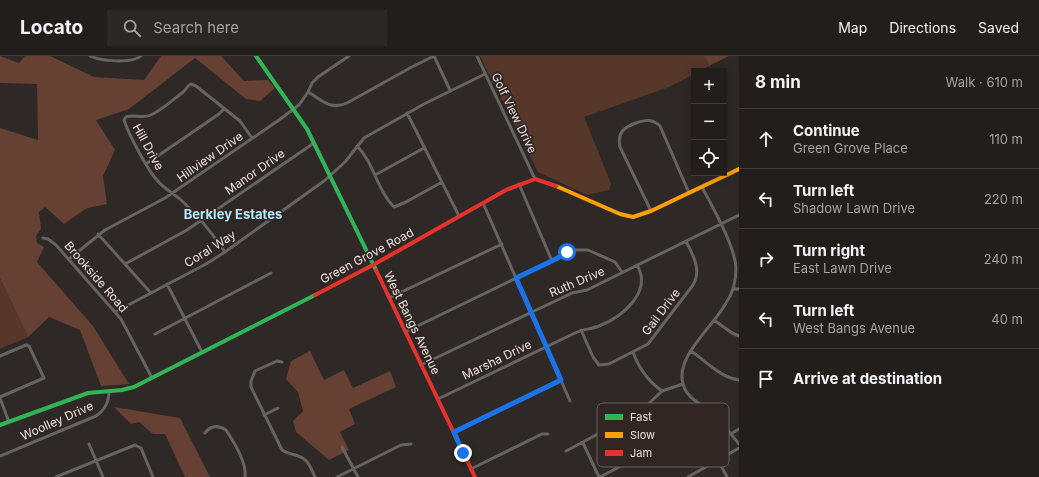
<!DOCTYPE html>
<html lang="en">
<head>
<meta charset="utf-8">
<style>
	:root { --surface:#221e1c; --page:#2a2725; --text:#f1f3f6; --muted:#a2a2a3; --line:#3f3c3b }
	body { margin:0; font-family:Inter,sans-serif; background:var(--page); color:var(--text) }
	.controls { position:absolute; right:12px; top:12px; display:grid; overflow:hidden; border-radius:0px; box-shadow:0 2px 10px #0003 }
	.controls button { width:36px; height:36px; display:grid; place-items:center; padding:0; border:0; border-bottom:1px solid var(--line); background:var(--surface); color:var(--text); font:20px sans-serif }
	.stop { position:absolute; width:12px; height:12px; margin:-9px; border:3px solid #1a73e8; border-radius:50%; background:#fff }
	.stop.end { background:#1a73e8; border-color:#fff; box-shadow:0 1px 4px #0008 }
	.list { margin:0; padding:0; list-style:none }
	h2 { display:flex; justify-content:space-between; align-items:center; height:52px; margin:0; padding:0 16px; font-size:17px }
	h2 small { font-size:13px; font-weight:400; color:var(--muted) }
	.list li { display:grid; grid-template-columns:26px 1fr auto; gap:12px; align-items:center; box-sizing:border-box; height:60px; padding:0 16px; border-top:1px solid var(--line) }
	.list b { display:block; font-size:15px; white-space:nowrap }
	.list p { margin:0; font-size:13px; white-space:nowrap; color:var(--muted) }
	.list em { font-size:13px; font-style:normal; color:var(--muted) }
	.icon { flex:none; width:22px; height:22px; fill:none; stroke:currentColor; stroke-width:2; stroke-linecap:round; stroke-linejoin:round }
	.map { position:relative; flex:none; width:739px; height:421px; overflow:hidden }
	header { display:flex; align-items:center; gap:24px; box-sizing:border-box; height:56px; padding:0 20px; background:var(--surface); border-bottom:1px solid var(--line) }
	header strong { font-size:19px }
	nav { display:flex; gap:22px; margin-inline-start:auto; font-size:14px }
	.search { width:280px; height:36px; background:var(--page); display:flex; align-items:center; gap:10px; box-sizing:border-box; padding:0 14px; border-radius:0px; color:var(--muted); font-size:15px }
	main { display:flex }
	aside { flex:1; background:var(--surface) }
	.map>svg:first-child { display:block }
</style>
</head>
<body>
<header>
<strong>Locato</strong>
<div class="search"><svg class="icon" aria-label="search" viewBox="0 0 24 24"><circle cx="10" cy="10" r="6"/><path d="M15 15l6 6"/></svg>Search here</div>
<nav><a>Map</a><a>Directions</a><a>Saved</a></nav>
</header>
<main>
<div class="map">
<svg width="739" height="421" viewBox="0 0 739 421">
	<rect width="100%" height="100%" fill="#2e2826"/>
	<path fill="#58372b" d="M480,0H705L709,10L700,15H694V18L669,31L584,61L611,128L609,134L587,139L538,116Z
		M0,222L28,281L0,293Z"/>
	<path fill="#664032" d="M0,0L19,7L25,0H50L94,21L144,24L161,0H221L244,25L268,24L275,32L260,45L246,43L195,2L129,53L96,64L115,94L103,120L107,148L87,152L64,168L45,151L39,156L41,173L36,180L37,187L44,191L37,206L93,270L129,328L101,330L80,274L49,261L28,281L0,222V72L38,84L37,28L0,27Z
		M705,0H729L709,10Z
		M310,295L324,324L344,314L353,332L390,315L396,331L349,353L355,368L340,376L349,394L329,404L296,376L293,365L303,355L298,336L286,323L291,305Z
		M114,351L180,362L210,421H185L165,378H153L139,366L131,368Z"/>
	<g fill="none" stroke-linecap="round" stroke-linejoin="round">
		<path stroke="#666463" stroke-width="3" d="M90,0C100,5 132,8 141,0
			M434,0L450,34
			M477,0L535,123
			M308,36C321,43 330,55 347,47L410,12L434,0
			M407,57L459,160
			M357,90C374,107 377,134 394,151L406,146L442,126
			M146,108L219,58L224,53
			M375,119L424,92
			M519,128L552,205
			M702,131C713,152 735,190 736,212C736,225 733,237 726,247C714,270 675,300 683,328C687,343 701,347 710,356C721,365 730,377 739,388
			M483,147L570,345
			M651,155L620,91C617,77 624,71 636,67C646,64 652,62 660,70L689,137
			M98,178L150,236
			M43,182L48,183L56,189L121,263L152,322
			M225,196C212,177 198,159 181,144C173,137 163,132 157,124C148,115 128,77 124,64L126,61C134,58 142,63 151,59C160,55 174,43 182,37C186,34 187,30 191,28L196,30L240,65L252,82
			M69,203L105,174L165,142L279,64L299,49L308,36L312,27L318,21L349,0
			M125,208L187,174L314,87
			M167,228L202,296
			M733,233H739
			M389,242L502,188
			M115,256L206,208L225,196L324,125L345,106L364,82L424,48L485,18
			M714,264L732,277L739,280
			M581,274L593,301L599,309L609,308L648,288L693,229C702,213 693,200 686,185
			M405,276L574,194H588L615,206L622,216
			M155,278L271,217
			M691,295C706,305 721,322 739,324
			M633,296C639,313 648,325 662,335
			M0,300L26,289L29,290L44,322L0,341
			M282,306L277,305L255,315L251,325V331L282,394C289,399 298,398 304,403C310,407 312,415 315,421
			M421,309L572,237L587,234L739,159
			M0,342L9,366
			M438,343L575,277C583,273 592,273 599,270C622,261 653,236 637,209
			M264,359L278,352
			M454,376L561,325
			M205,377C211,369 218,369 226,374C234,386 247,407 245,421
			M731,378L739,373
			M583,387L599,421
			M89,388L103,421
			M342,391L358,421
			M566,395L641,355L662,335L683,328
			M0,400L96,360C105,354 109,346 109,335
			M718,404L727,421
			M471,413L542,378H548
			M56,421L135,389L141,392L153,421
			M337,421L401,389L411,388
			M600,421L689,374L699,367L710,355
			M688,421L739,392"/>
		<path stroke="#30b455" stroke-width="4" d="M256,0L307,73L376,214
			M0,369L88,337L122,334L134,331L315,239"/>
		<path stroke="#ff9f0a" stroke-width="4" d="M556,130L620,158L633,161L651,155L739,113"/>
		<path stroke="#e5322d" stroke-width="4" d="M376,214L475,421
			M315,239L373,209L506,134L535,123L556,130"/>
	</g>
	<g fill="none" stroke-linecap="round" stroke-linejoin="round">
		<path stroke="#1a73e8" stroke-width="5" d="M463,397L454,376L561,324L516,222L558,202L567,196"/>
	</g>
	<g text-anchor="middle" stroke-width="3.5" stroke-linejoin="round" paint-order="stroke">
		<g font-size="12" fill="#e9e2df" stroke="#312623">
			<text transform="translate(514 57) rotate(64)" y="4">Golf View Drive</text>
			<text transform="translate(148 91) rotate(61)" y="4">Hill Drive</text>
			<text transform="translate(210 101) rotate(-35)" y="4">Hillview Drive</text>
			<text transform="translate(255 116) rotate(-35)" y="4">Manor Drive</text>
			<text transform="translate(210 193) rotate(-32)" y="4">Coral Way</text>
			<text transform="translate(367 200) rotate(-28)" y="4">Green Grove Road</text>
			<text transform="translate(96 221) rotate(49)" y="4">Brookside Road</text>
			<text transform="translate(577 226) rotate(-23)" y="4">Ruth Drive</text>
			<text transform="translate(661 256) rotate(-53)" y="4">Gail Drive</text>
			<text transform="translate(412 267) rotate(64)" y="4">West Bangs Avenue</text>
			<text transform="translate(497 304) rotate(-26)" y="4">Marsha Drive</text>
			<text transform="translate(57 365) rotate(-24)" y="4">Woolley Drive</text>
		</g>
		<g font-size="13" font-weight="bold" fill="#b2e9f9" stroke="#312623">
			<text x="233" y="163">Berkley Estates</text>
		</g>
	</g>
	<rect x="597" y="347" width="132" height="64" rx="6" fill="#312623" stroke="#685e5b" stroke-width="1"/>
	<rect x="605" y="358" width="18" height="6" fill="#30b455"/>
	<rect x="605" y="376" width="18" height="6" fill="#ff9f0a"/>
	<rect x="605" y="394" width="18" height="6" fill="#e5322d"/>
	<g font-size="11" fill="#e9e2df">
		<text x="630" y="365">Fast</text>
		<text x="630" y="383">Slow</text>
		<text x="630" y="401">Jam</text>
	</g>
</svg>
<div class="controls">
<button>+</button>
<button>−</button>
<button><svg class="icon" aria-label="locate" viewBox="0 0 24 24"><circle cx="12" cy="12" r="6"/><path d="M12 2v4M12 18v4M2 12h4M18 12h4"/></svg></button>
</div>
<div class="stop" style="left:567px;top:196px"></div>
<div class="stop end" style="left:463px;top:397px"></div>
</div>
<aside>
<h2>8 min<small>Walk · 610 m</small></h2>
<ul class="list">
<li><svg class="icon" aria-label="ahead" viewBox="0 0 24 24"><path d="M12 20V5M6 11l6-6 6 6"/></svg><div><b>Continue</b><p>Green Grove Place</p></div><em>110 m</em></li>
<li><svg class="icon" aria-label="left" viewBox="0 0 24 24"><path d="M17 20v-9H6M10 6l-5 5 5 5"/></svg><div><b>Turn left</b><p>Shadow Lawn Drive</p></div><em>220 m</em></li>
<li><svg class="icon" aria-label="right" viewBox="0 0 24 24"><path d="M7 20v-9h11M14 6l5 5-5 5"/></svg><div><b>Turn right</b><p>East Lawn Drive</p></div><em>240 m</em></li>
<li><svg class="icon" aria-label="left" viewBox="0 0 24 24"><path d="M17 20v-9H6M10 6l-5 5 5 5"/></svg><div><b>Turn left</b><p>West Bangs Avenue</p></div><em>40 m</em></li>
<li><svg class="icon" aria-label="arrive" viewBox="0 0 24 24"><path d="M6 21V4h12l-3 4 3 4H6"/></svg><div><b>Arrive at destination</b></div></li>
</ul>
</aside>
</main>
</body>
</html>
